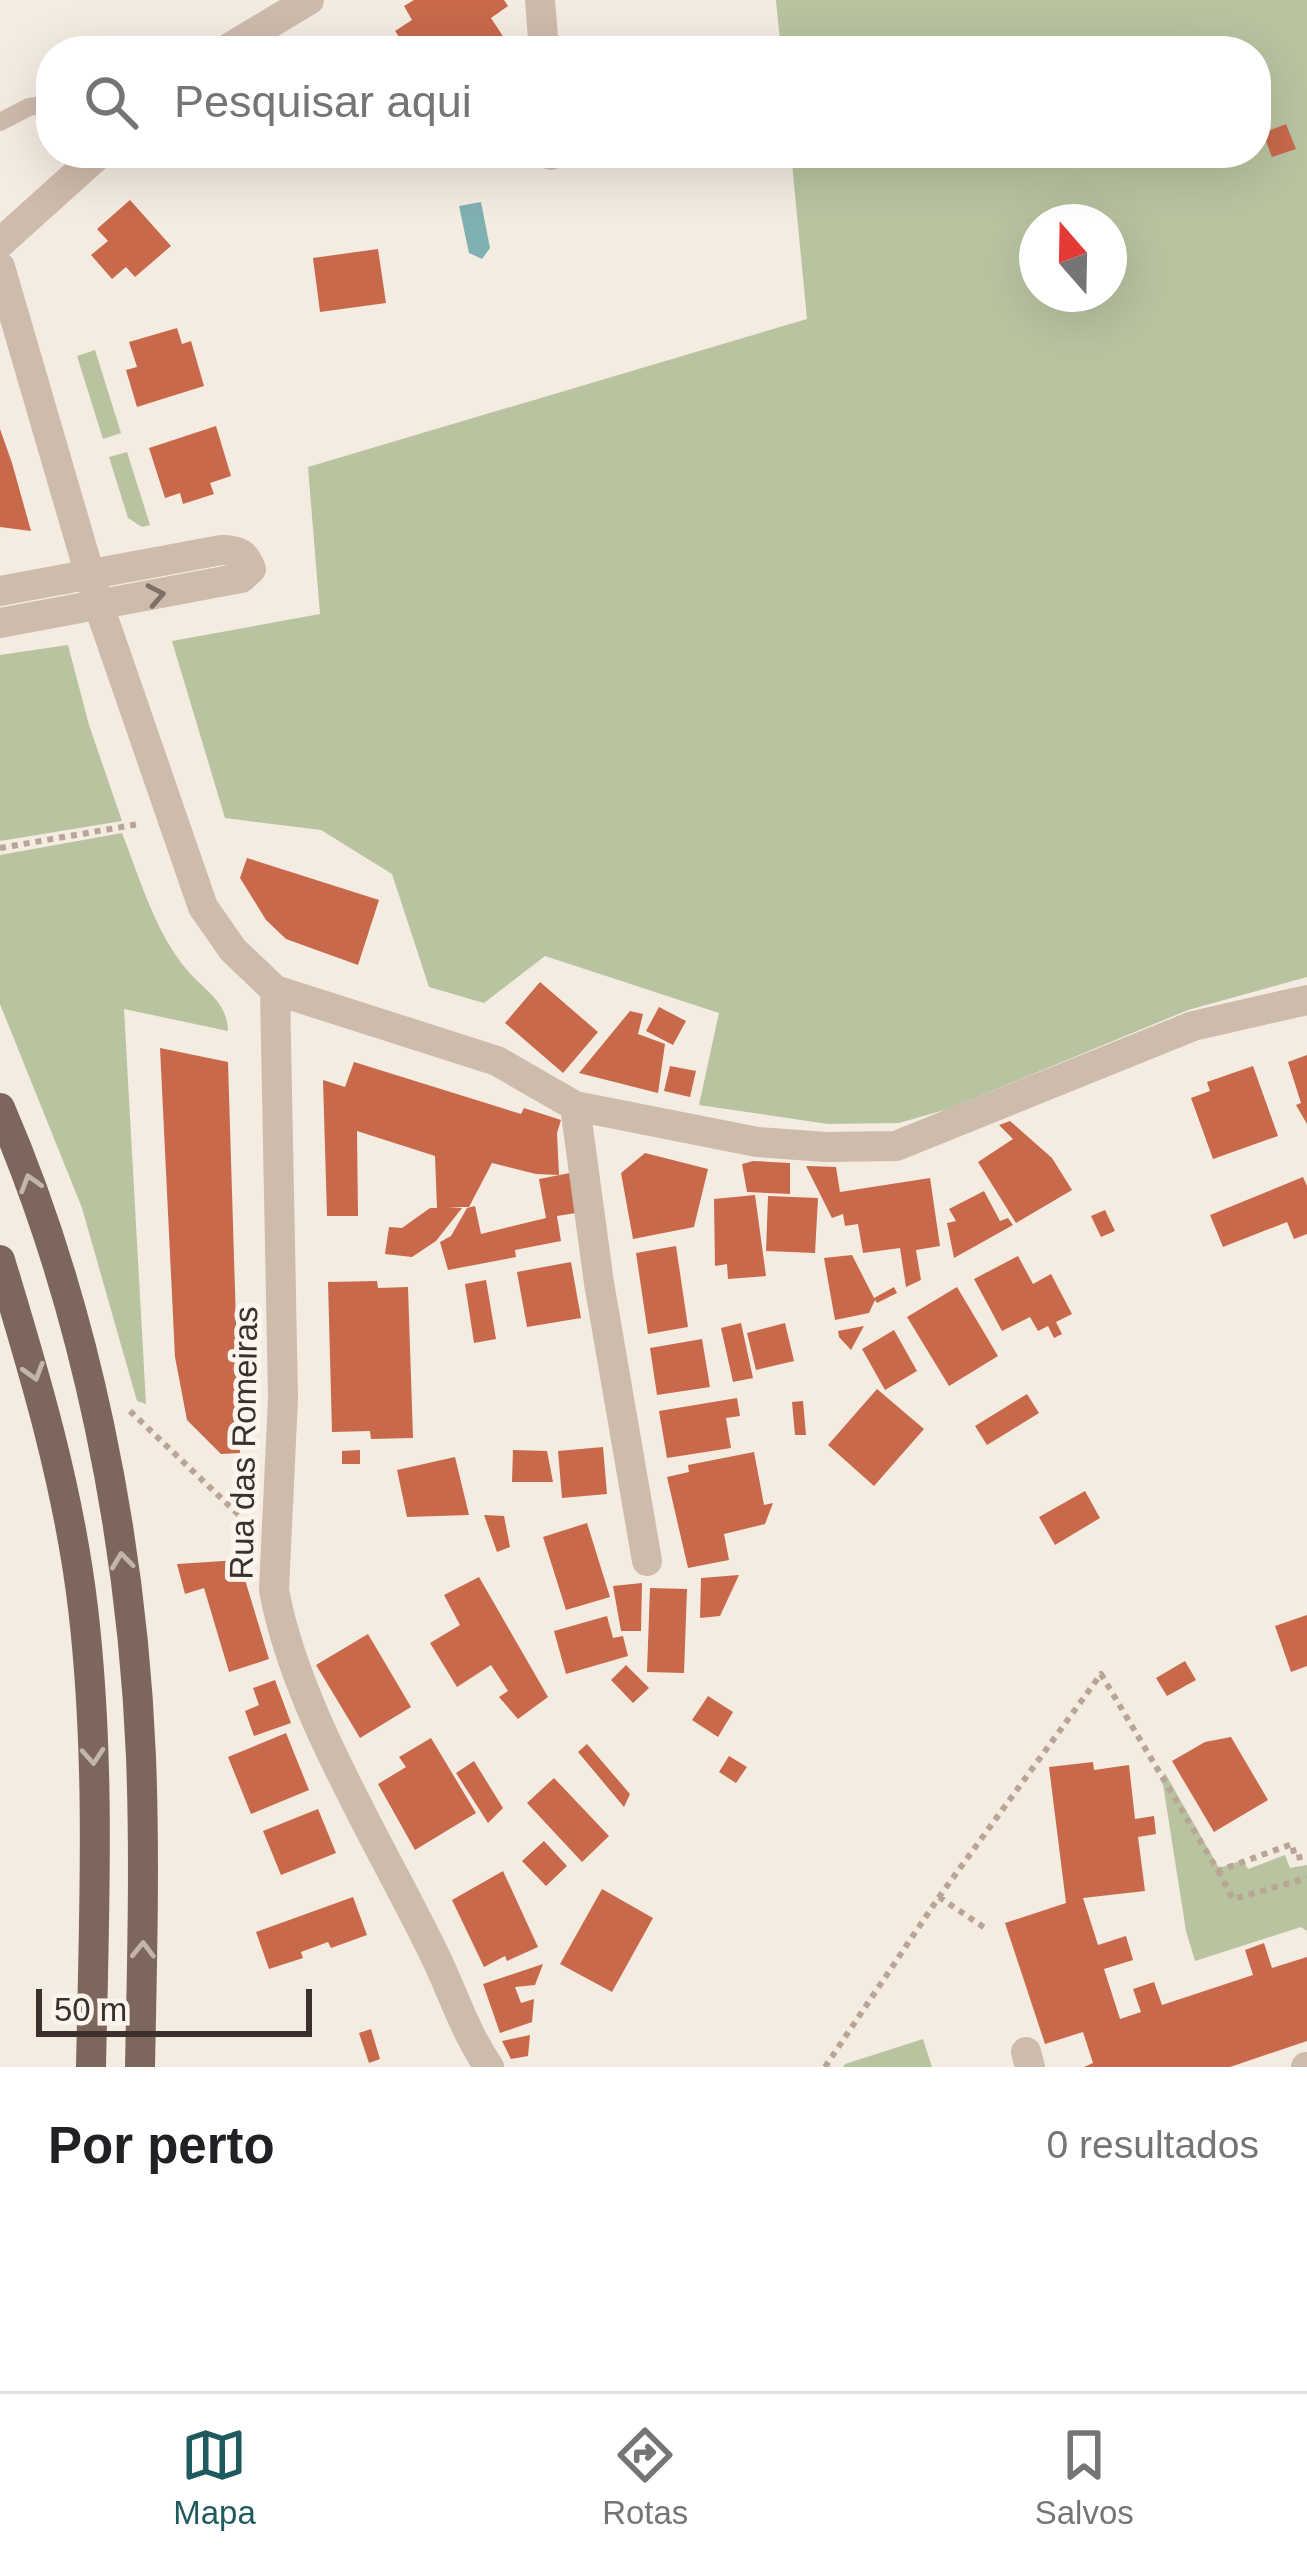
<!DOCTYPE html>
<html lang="pt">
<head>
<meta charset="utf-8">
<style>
	:root { --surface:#fff; --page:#f2f2f2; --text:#202124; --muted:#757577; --line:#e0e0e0; --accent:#1f5a5e }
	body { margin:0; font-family:Helvetica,sans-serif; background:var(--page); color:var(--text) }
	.compass { position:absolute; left:1019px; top:204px; width:108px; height:108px; border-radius:50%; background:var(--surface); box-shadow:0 12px 48px #0002; rotate:340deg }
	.scale { position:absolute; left:36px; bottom:30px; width:276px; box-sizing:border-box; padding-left:12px; border:6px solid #3b302b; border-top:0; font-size:33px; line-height:42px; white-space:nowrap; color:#3b302b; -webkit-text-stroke:9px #fbf5ee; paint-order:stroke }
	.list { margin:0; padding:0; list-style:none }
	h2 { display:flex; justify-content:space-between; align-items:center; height:156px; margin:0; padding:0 48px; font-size:51px }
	h2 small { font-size:39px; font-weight:400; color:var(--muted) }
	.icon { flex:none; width:66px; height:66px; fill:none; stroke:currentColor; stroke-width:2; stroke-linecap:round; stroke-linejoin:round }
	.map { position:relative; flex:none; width:1307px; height:2067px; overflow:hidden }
	.search { position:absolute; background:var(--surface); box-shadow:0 12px 48px #0002; left:36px; right:36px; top:36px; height:132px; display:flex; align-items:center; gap:30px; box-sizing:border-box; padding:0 42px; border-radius:48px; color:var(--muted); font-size:45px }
	.sheet { height:324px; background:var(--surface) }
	nav { display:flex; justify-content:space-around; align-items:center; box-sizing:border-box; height:168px; border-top:3px solid var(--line); background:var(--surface); font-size:33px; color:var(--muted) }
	nav a { display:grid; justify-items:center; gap:6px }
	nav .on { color:var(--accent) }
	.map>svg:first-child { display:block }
</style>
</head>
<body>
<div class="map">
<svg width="1307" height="2067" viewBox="0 0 1307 2067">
	<rect width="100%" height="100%" fill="#f4ebe1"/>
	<path fill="#b8c4a0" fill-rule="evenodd" d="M776,0H1307V977L1188,1010L948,1109L899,1123L828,1124L699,1105L719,1013L545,956L484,1003L429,987L392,874L321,830L225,818L172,641L320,614L308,467L807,319L791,153H1256V51H781ZM1037,222H1109V294H1037Z
		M95,350L121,433L103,439L77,356Z
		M127,452L150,525L142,527L128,518L109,457Z
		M68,645L89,725L122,821L0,841V655Z
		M122,833C140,879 155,932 187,970C205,991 227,1001 228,1031L124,1009L146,1404L137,1401L82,1208L0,1004V855Z
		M1165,1773L1219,1868L1243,1860L1248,1869L1285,1855L1290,1868L1307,1865V1931L1301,1927L1195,1961L1186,1931L1162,1778Z
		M923,2039L932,2067H843L845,2064Z"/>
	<path fill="#7fb0b2" d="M481,202L490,248L482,259L469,253L459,206Z"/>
	<path fill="#c8694b" d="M414,0H504L508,6L491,18L512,50L409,51L395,31L412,20L404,6Z
		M688,37L689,51H581L580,43Z
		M303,40L310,51H286Z
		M1286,124L1296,149L1272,157L1263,133Z
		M260,153H287L268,165Z
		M618,153H688V157L619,161Z
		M130,200L171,246L135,277L126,267L112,279L91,255L108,241L97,229Z
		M378,249L386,303L320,312L313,258Z
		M177,328L182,344L191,341L204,386L137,407L126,370L137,367L129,342Z
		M216,426L231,476L210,483L214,494L183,504L180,493L165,498L149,448Z
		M0,429L12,463L31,531L0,527Z
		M247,858L379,900L358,965L286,939L266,920L240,878Z
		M540,982L598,1032L563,1073L505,1023Z
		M659,1007L686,1021L673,1045L646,1031Z
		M630,1011L643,1014L638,1034L665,1044L658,1093L579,1073Z
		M160,1048L228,1062L240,1453L221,1454L187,1420L175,1357Z
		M1307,1055V1124L1296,1105L1301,1103L1288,1062Z
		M354,1062L521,1114L524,1108L561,1120L557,1133L559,1175L536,1174L492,1163L469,1207H448L462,1208L436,1241L412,1257L385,1254L389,1227L402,1228L430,1208H437L435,1156L357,1131L358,1216H327L323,1080L345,1087Z
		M670,1066L696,1071L690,1097L664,1091Z
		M1253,1066L1278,1136L1213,1159L1191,1098L1210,1091L1207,1082Z
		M1010,1121L1052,1158L1072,1190L1016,1223L978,1162L1013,1139L999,1125Z
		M645,1153L708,1169L694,1227L633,1239L621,1173Z
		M753,1161L790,1163V1194L747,1192L742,1164Z
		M806,1166L836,1167L840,1192L930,1178L940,1246L916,1250L921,1280L906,1287L900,1248L863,1253L858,1224L845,1226L843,1214L832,1218Z
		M570,1173L576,1213L557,1216L561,1241L515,1250L516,1257L448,1270L440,1242L451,1236L467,1208L475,1206L481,1234L546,1218L539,1179Z
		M1303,1177L1307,1186V1234L1294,1239L1287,1222L1223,1247L1210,1215Z
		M984,1191L1000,1221L1008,1218L1013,1225L954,1258L947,1223L956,1221L949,1209Z
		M755,1195L766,1276L728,1279L727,1264L715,1266L714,1199Z
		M768,1196L818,1198L815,1253L766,1251Z
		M1105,1210L1115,1231L1101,1237L1091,1216Z
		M676,1246L688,1327L648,1334L636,1253Z
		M852,1255L874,1298L894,1287L897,1293L877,1303L875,1300L869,1313L835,1320L824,1258Z
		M1018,1256L1033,1284L1051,1274L1072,1314L1056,1322L1062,1334L1054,1338L1048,1326L1038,1331L1030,1317L1002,1331L974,1279Z
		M571,1262L581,1318L527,1327L517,1272Z
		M486,1280L496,1339L474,1343L465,1284Z
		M377,1281L378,1288L408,1287L413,1438L371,1439L370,1431L332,1432L328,1282Z
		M957,1287L998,1356L949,1386L907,1317Z
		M741,1323L753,1378L733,1382L721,1328Z
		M785,1323L794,1361L756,1370L747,1333Z
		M864,1326L851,1350L839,1337L838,1331Z
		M894,1330L917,1371L885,1390L862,1349Z
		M702,1339L710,1387L657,1395L650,1348Z
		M877,1389L924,1429L874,1486L828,1445Z
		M1027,1394L1039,1413L987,1445L975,1426Z
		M737,1398L740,1416L726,1418L731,1448L667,1458L659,1411Z
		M803,1401L806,1435H795L792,1402Z
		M603,1447L607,1494L562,1498L558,1451Z
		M360,1450V1464H342V1451Z
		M513,1450L547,1451L553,1482H512Z
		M754,1452L764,1505L773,1503L765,1524L724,1534L729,1560L688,1568L667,1477L689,1472L688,1465Z
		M455,1457L469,1515L407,1517L397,1470Z
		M1085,1491L1100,1518L1055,1545L1039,1517Z
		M484,1515L504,1516L510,1547L497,1552Z
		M587,1523L610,1597L566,1610L543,1537Z
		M239,1560L269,1659L229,1672L204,1588L185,1594L177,1564Z
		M739,1575L720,1616L700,1618L701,1578Z
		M479,1577L548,1697L518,1719L499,1697L508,1691L491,1665L457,1687L430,1643L460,1625L444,1595Z
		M642,1583L641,1631H621L613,1586Z
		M650,1588L687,1589L684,1673L647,1672Z
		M1307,1615V1666L1291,1672L1275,1626Z
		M607,1616L613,1638L623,1636L628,1656L566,1674L554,1631Z
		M368,1634L411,1707L360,1738L316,1665Z
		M1185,1661L1196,1680L1167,1696L1156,1678Z
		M626,1665L649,1688L633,1703L611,1680Z
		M275,1680L291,1723L254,1736L245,1711L259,1705L253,1688Z
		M708,1696L733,1712L718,1737L692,1720Z
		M286,1733L309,1790L251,1814L228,1757Z
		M1231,1737L1268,1800L1214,1832L1172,1761L1205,1742Z
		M431,1738L476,1813L415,1850L378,1784L406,1767L399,1757Z
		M587,1744L630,1794L624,1807L578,1752Z
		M729,1756L747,1767L736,1783L719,1772Z
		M474,1761L503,1808L488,1823L456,1773Z
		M1093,1762L1094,1770L1129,1765L1135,1819L1154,1816L1156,1834L1138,1837L1145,1891L1083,1898L1098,1945L1126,1936L1133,1960L1104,1969L1120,2019L1141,2012L1133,1989L1154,1982L1162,2005L1253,1975L1245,1950L1264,1943L1272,1968L1307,1957V2041L1230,2067H1084L1093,2063L1083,2032L1045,2044L1005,1923L1066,1903L1049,1767Z
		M554,1778L609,1836L582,1862L527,1803Z
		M318,1809L336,1853L281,1875L263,1831Z
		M544,1841L567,1866L546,1886L522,1861Z
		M503,1871L538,1947L507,1961L505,1956L484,1967L452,1900Z
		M602,1889L653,1918L612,1992L560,1964Z
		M353,1897L367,1935L331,1948L328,1942L301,1952L303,1958L269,1969L256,1932Z
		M543,1964L535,1985L515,1987L521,2003L534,1999L532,2022L500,2033L483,1984Z
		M371,2029L380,2059L369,2063L359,2033Z
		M530,2035L528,2056L511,2059L502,2041Z"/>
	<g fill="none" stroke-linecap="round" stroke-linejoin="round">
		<path stroke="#b9a596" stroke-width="6" stroke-dasharray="6 6" stroke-linecap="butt" d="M0,848L139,824
			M130,1411L242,1518
			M1218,1871L1233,1899L1307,1878
			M939,1897L985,1928
			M825,2067L939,1897L1101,1674L1218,1871L1292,1844L1295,1858L1307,1856"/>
		<path stroke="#cdbbac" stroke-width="18" d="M0,122L29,107L51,103"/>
		<path stroke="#cdbbac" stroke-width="30" d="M540,0L544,51
			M224,51L309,0
			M551,153V155
			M0,243L100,153
			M0,267L99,606L203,907L233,950L275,990L497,1061L575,1106L757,1142L826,1147L896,1146L1193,1026L1307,1000
			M0,591L221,550C238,550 245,553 251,569L241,578L0,623
			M275,990L283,1398L274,1590C296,1711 383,1847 437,1960C454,1996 466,2034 489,2067
			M575,1106L599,1283L647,1561
			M1026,2052L1030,2067
			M1306,2067H1307"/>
		<path stroke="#7d675c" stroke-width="30" d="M0,1108C86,1307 132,1540 141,1757C145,1860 142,1964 140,2067
			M0,1260C35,1375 69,1489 83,1608C101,1761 94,1914 91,2067"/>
	</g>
	<defs><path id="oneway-chevron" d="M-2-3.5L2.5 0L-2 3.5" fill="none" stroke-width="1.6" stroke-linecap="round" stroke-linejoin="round" transform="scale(3)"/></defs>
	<use stroke="#7d6f65" href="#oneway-chevron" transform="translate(156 595) rotate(-11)"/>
	<g stroke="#c2b5ac">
		<use href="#oneway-chevron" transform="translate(30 1183) rotate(-107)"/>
		<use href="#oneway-chevron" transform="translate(34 1372) rotate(73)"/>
		<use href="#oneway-chevron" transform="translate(122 1561) rotate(-97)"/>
		<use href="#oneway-chevron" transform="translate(93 1756) rotate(86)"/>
		<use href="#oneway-chevron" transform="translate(143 1950) rotate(-89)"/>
	</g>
	<g text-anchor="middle" stroke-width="10" stroke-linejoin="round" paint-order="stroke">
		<g font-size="33" fill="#3b302b" stroke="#fbf5ee">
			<text transform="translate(243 1443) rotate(-89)" y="12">Rua das Romeiras</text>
		</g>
	</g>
</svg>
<svg class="compass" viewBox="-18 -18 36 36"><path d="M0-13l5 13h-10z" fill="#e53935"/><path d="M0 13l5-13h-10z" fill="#757577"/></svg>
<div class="scale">50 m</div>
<div class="search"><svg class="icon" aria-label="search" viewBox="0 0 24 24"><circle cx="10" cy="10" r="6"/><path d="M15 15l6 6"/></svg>Pesquisar aqui</div>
</div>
<section class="sheet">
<h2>Por perto<small>0 resultados</small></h2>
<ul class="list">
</ul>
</section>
<nav>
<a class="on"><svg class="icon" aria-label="map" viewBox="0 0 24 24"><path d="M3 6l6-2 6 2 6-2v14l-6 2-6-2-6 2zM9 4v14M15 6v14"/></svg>Mapa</a>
<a><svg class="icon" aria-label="directions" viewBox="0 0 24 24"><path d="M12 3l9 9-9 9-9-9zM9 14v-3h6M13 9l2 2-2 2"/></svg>Rotas</a>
<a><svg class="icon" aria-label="saved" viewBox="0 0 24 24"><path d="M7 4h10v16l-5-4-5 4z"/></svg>Salvos</a>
</nav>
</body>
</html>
